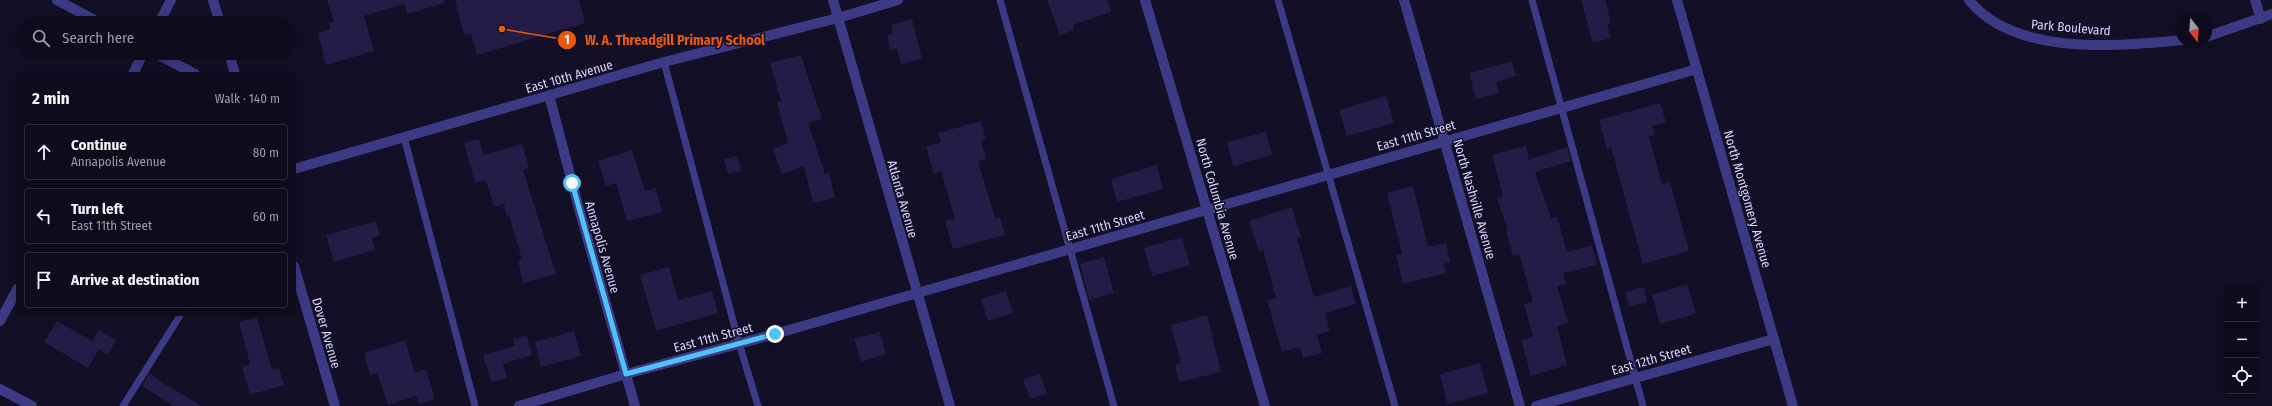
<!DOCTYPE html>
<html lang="en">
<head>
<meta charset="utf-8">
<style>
	:root { --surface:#0e0b1c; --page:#1c1929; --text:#f1f3f6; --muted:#9b9ba3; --line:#2e2b3b }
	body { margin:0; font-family:"Fira Sans Condensed",sans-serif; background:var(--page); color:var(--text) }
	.controls { position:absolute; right:12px; bottom:12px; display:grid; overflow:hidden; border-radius:4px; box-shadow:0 2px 10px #0003 }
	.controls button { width:36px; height:36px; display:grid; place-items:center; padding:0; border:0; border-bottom:1px solid var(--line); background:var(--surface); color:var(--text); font:20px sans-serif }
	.compass { position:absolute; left:2176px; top:12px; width:36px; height:36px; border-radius:50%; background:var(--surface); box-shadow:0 2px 10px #0003; rotate:163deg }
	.stop { position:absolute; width:12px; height:12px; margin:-9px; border:3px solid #4fc3f7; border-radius:50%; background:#fff }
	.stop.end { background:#4fc3f7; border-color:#fff; box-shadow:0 1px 4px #0008 }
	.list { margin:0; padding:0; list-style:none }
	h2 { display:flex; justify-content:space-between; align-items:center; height:52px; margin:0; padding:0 16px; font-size:17px }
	h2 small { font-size:13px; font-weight:400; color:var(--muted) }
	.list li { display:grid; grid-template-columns:26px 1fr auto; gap:12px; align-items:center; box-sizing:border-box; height:56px; margin:0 8px 8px; padding:0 8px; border:1px solid var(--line); border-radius:4px }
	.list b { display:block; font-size:15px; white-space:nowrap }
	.list p { margin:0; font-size:13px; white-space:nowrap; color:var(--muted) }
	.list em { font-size:13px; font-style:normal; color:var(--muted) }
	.icon { flex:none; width:22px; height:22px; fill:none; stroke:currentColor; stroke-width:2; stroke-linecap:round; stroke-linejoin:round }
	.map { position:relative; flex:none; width:2272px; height:406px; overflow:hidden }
	.search { position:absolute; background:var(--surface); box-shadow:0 2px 10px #0003; left:16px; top:16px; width:280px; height:44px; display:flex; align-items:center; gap:10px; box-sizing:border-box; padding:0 14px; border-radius:22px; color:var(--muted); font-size:15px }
	.panel { position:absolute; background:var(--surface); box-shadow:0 2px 10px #0003; left:16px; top:72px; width:280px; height:244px; border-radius:4px }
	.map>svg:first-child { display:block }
</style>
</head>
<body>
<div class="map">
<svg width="2272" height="406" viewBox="0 0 2272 406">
	<rect width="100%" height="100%" fill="#130f26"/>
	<path fill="#241b47" d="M327,0H444V3L408,14L404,4L364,16L374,51L326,65L318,33L330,29L329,23L334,22Z
		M455,0H579L585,23L477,55L471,33L464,35Z
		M1047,0H1108L1111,12L1073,25L1074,30L1060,35Z
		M1581,0H1605L1611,23L1607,24L1611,38L1593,43Z
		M912,19L922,59L901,64L897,49L890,50L887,35L893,34L891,25Z
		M801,55L822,119L808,123L825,174L829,173L835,198L813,203L804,166L782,174L773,149L788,143L777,102L781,101L770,63Z
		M1512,61L1516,76L1496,82L1499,93L1476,99L1469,73Z
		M1386,96L1394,123L1347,136L1339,110Z
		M1660,103L1666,122L1652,126L1655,135L1649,136L1662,184L1670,182L1689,251L1643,264L1611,147L1607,149L1599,120Z
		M981,121L986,139L981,141L986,159L978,161L995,218L1000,217L1005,235L953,249L945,221L955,219L941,171L934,174L926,147L941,142L938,133Z
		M1266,132L1272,155L1233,166L1227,142Z
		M479,139L483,155L522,144L529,168L523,170L556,274L523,283L518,261L522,259L509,215L507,216L504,204L494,207L486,180L475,183L464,143Z
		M1526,146L1529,160L1567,147L1571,161L1535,172L1551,218L1557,217L1567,252L1592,245L1597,265L1563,273L1566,284L1557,286L1568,323L1557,326L1567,365L1531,376L1521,340L1533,337L1524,304L1533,302L1519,254L1513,256L1506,231H1508L1497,198L1503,196L1492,155Z
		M632,150L645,191L656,188L662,212L627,221L616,183L606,186L598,161Z
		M737,156L741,171L728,174L724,159Z
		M1157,165L1163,189L1117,202L1111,179Z
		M1413,186L1428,247L1446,243L1450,262L1444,264L1446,273L1403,284L1396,255L1402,254L1387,193Z
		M1292,207L1301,237L1297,238L1314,297L1351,286L1356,304L1325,313L1330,331L1317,335L1322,353L1303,358L1300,347L1282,352L1267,300L1276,298L1263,249L1259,251L1249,221Z
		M376,221L380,235L372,238L375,250L334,262L326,235Z
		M1182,237L1190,265L1152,276L1144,248Z
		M1104,257L1114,293L1089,300L1080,264Z
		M669,267L678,300L712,291L718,313L656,331L640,275Z
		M1687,284L1696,314L1660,324L1652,295Z
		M1644,287L1647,302L1629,307L1625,292Z
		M1006,291L1013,313L988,321L981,299Z
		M1207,315L1221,372L1179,382L1175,365L1181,363L1171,325Z
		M257,317L272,370L279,368L284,385L250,395L242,367L250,364L239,322Z
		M57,321L92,341L99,330L116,340L108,355L99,349L88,368L44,342Z
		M574,331L581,356L541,367L535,342Z
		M880,332L886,354L861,362L854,339Z
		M527,335L532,355L503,364L507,378L491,382L483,355L515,346L513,339Z
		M405,340L415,373L426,369L435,399L419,404L416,396L388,405L377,373L370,375L364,353Z
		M1480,363L1488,393L1447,404L1440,374Z
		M149,373L163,383L202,406H174L142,386Z
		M1040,374L1047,394L1030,399L1023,379Z"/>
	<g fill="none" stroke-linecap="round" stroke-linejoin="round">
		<path stroke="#3d3a85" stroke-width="7" d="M1000,0L1114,406
			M1278,0L1395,406
			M1532,0L1643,406
			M664,62L739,343L758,406
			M404,137L475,406
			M123,406L181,314"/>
		<path stroke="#3d3a85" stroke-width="10" d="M57,0L100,23
			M213,0L220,23
			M1145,0L1265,406
			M1404,0L1520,406
			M1969,0C2014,56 2118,47 2182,40
			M2255,0L2261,19
			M159,23L171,0
			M2206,37L2272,14
			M155,53L195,74
			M229,53L235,74
			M133,74L143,53
			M549,95L578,205L635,406
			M294,169L664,62L838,18L898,0
			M294,266L335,406
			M0,321L18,288
			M0,389L32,406
			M519,406L626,374L775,334L1697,69
			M1536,406L1774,339"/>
		<path stroke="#3d3a85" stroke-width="10" d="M833,0L950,406
			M1677,0L1793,406"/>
	</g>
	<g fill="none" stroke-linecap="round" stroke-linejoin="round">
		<path stroke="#4fc3f7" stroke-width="5" d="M572,183L626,374L775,334"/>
	</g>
	<g text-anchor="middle" stroke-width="3" stroke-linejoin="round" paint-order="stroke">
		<g font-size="13" fill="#d9d4ff" stroke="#130f26">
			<text transform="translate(2071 27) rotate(5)" y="5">Park Boulevard</text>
			<text transform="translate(569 76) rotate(-16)" y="5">East 10th Avenue</text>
			<text transform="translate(1416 135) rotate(-16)" y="5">East 11th Street</text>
			<text transform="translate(903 199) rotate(74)" y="5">Atlanta Avenue</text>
			<text transform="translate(1218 199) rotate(74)" y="5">North Columbia Avenue</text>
			<text transform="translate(1475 199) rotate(74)" y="5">North Nashville Avenue</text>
			<text transform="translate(1748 199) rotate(74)" y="5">North Montgomery Avenue</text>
			<text transform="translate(1105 225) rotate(-16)" y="5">East 11th Street</text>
			<text transform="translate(603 247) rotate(74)" y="5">Annapolis Avenue</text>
			<text transform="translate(327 333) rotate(74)" y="5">Dover Avenue</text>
			<text transform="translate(713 337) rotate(-15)" y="5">East 11th Street</text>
			<text transform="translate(1651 359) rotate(-16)" y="5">East 12th Street</text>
		</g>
	</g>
	<path fill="none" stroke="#e8590c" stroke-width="1.5" d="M502 29L567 40"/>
	<g fill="#e8590c" stroke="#130f26" stroke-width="1.5">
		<circle cx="502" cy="29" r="4"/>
		<circle cx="567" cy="40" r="10"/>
	</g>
	<g font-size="12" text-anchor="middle" font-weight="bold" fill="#fff">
		<text x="567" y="44">1</text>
	</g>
	<g font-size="14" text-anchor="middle" font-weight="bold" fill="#e8590c" stroke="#130f26" stroke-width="3" stroke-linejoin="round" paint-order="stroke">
		<text x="675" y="45">W. A. Threadgill Primary School</text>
	</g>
</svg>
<div class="controls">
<button>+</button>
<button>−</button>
<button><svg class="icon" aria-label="locate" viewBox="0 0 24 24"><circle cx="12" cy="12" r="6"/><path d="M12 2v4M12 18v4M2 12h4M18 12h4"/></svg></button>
</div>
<svg class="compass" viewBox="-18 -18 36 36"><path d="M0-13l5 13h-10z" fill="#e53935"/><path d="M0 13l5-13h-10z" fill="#9b9ba3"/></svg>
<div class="stop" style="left:572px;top:183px"></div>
<div class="stop end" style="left:775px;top:334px"></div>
<div class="search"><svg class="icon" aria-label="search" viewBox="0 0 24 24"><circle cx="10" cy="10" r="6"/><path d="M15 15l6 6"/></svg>Search here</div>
<section class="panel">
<h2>2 min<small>Walk · 140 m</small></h2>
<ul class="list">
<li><svg class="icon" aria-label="ahead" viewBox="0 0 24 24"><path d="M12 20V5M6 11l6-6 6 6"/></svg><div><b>Continue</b><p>Annapolis Avenue</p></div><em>80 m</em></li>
<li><svg class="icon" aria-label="left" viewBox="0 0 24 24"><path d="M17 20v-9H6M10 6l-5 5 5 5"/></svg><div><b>Turn left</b><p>East 11th Street</p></div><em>60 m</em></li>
<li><svg class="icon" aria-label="arrive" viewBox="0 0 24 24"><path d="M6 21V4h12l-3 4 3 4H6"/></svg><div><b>Arrive at destination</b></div></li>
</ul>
</section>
</div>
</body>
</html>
